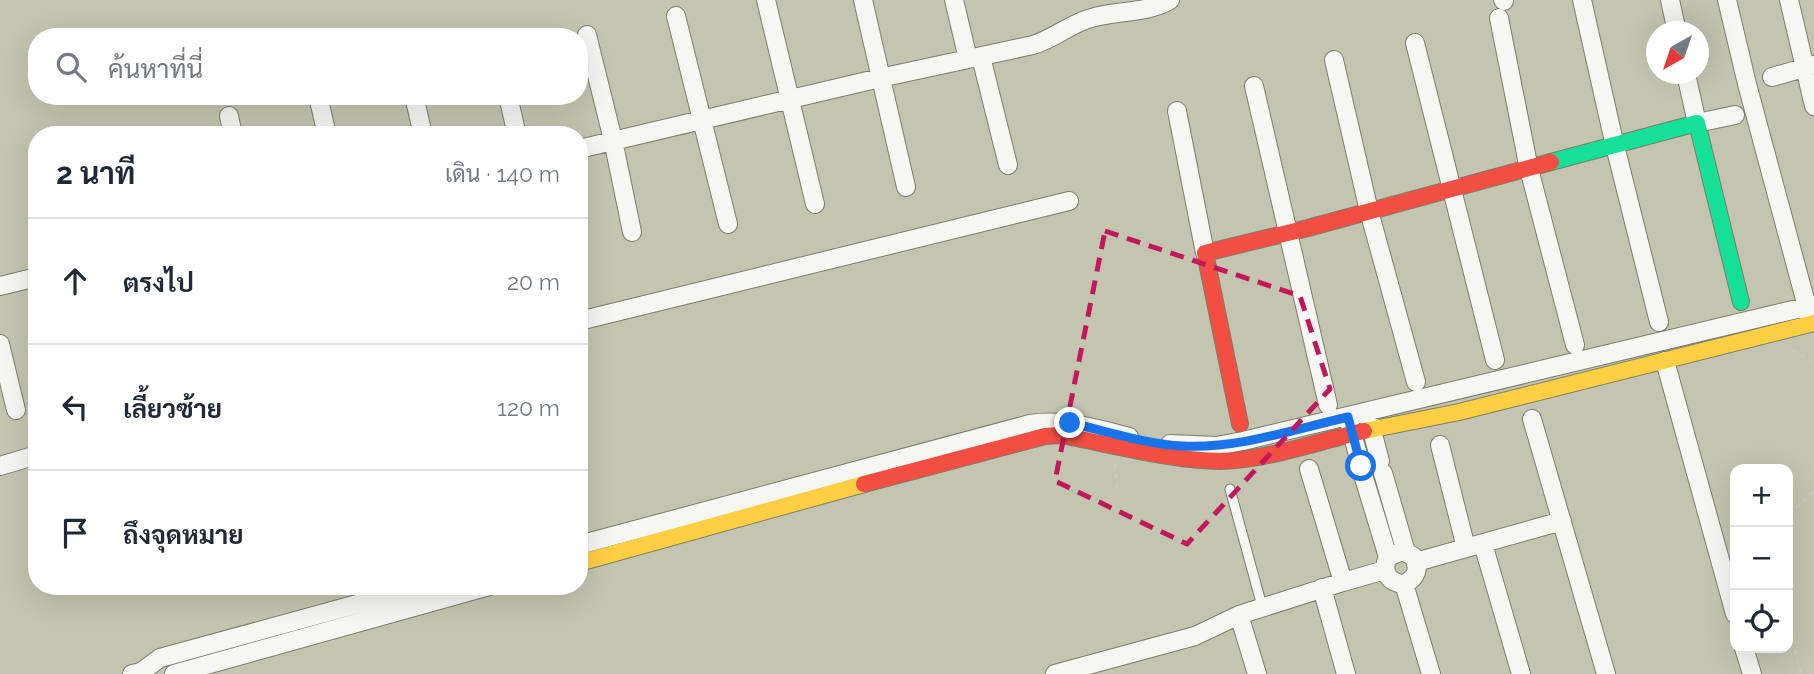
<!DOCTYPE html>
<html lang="th">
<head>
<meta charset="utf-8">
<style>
	:root { --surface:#fff; --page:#f2f2f3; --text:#1f2937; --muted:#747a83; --line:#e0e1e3 }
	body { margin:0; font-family:Raleway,Sarabun,sans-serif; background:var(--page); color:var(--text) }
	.controls { position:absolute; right:21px; bottom:21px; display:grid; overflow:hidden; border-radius:14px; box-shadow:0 7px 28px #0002 }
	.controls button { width:63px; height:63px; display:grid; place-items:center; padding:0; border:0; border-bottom:2px solid var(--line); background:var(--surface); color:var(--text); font:35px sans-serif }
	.compass { position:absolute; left:1646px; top:21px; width:63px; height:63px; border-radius:50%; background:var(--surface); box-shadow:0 7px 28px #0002; rotate:220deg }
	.stop { position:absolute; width:21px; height:21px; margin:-16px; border:5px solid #1a73e8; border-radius:50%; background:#fff }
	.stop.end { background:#1a73e8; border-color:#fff; box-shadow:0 2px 7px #0008 }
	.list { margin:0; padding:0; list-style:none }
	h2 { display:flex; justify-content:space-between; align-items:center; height:91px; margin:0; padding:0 28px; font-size:30px }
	h2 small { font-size:23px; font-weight:400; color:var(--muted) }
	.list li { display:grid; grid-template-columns:46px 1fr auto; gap:21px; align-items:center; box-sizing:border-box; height:126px; padding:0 28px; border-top:2px solid var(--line) }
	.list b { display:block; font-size:26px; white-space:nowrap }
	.list em { font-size:23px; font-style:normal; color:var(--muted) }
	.icon { flex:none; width:38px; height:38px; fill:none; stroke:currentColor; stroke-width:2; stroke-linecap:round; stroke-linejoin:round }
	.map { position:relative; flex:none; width:1814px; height:674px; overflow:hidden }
	.search { position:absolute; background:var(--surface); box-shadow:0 7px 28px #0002; left:28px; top:28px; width:560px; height:77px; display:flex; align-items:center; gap:18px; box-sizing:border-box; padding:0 24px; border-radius:28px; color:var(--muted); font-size:26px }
	.panel { position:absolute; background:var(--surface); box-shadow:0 7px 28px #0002; left:28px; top:126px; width:560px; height:469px; border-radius:28px }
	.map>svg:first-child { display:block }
</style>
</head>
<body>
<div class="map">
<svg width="1814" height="674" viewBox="0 0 1814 674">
	<rect width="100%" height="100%" fill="#c4c5b0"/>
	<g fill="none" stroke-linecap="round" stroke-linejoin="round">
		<g stroke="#7c7d6c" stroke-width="11">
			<path id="lane" d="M1230,489L1262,606"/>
		</g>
		<g stroke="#7c7d6c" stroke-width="20">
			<path id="street" d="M766,0L815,204
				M863,0L906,187
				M954,0L968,59
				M1503,0L1504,1
				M1582,0L1615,146L1659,322
				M1670,0L1677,32
				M1727,0L1747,84L1810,318
				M1789,0L1814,106
				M676,16L728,224
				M1499,18L1529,169L1575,345
				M587,35L613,140L632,232
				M1415,43L1495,360
				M981,57L1008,165
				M1334,60L1369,211L1416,382
				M1686,74L1697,123L1735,115
				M1772,77L1814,65
				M1254,86L1328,405
				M318,96L327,135
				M414,96L423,135
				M508,96L517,135
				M1177,111L1205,253
				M229,116L233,135
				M579,149L880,78L1033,45C1053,39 1069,25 1088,19C1114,10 1147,14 1170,0
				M0,286L37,277
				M579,321L1069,201
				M0,344L16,410
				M1665,361L1735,614
				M1369,419L1380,461
				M1532,419L1606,674
				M1349,422L1361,466
				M1170,444L1216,446L1243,441L1814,305
				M1440,445L1466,548
				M0,466L37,455
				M1309,469L1343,582L1385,570
				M1383,473L1406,552
				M1364,478L1388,557C1381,572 1389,583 1404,584C1417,578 1420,568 1413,556L1402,551L1388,557
				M1483,544L1521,674
				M579,545L1030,424C1064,419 1096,428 1129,437
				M1416,562L1562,521
				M1404,584L1431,674
				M1322,588L1346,674
				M1239,615L1257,674
				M1744,648L1752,674
				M132,674L141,672L160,658L423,586
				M174,674L489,586
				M1055,674L1195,636L1239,615L1343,582"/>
		</g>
		<g stroke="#7c7d6c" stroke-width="18">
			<path id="fast" d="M1551,162L1697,123L1741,302"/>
		</g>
		<g stroke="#7c7d6c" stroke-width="18">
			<path id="slow" d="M1364,431L1459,412L1814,323
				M579,563L864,484"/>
		</g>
		<g stroke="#7c7d6c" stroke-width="18">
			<path id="jam" d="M1240,424L1205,253L1308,228L1551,162
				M864,484L1045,436L1061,435C1109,444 1173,461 1221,461C1268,460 1319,441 1364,431"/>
		</g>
		<path stroke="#c8c8c3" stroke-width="2.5" stroke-dasharray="5 5" stroke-linecap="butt" d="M1792,350L1814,363
			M1115,464L1118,495
			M1788,515L1814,492
			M1788,620L1801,674"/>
		<use href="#lane" stroke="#f6f6f3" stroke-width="9"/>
		<use href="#street" stroke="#f6f6f3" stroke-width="18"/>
		<use href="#fast" stroke="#16e098" stroke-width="16"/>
		<use href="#slow" stroke="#ffcf43" stroke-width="16"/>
		<use href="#jam" stroke="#f24e42" stroke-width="16"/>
	</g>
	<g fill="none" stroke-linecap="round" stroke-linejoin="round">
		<path stroke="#1a73e8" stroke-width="9" d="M1070,423C1107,431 1145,444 1182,446C1238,449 1295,429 1348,417L1361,466"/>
	</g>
	<path fill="none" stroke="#c2185b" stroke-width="5" stroke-dasharray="14 9" stroke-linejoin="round" d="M1105,231L1300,296L1330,389L1187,544L1055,481Z"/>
</svg>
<div class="controls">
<button>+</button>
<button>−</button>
<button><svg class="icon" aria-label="locate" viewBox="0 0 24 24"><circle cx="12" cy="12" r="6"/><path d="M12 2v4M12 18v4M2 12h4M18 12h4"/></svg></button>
</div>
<svg class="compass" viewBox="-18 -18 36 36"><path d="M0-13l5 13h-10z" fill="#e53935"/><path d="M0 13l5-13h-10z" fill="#747a83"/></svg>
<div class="stop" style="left:1361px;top:466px"></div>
<div class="stop end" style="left:1070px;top:423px"></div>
<div class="search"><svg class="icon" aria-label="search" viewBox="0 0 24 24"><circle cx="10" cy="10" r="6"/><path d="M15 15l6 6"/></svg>ค้นหาที่นี่</div>
<section class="panel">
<h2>2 นาที<small>เดิน · 140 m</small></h2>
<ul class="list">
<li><svg class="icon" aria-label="ahead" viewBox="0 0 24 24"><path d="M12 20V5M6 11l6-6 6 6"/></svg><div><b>ตรงไป</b></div><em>20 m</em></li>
<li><svg class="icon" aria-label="left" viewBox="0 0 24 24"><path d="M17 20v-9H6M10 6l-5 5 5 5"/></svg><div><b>เลี้ยวซ้าย</b></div><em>120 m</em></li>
<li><svg class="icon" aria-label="arrive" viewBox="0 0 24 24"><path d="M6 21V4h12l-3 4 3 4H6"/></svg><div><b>ถึงจุดหมาย</b></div></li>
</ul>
</section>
</div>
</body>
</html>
